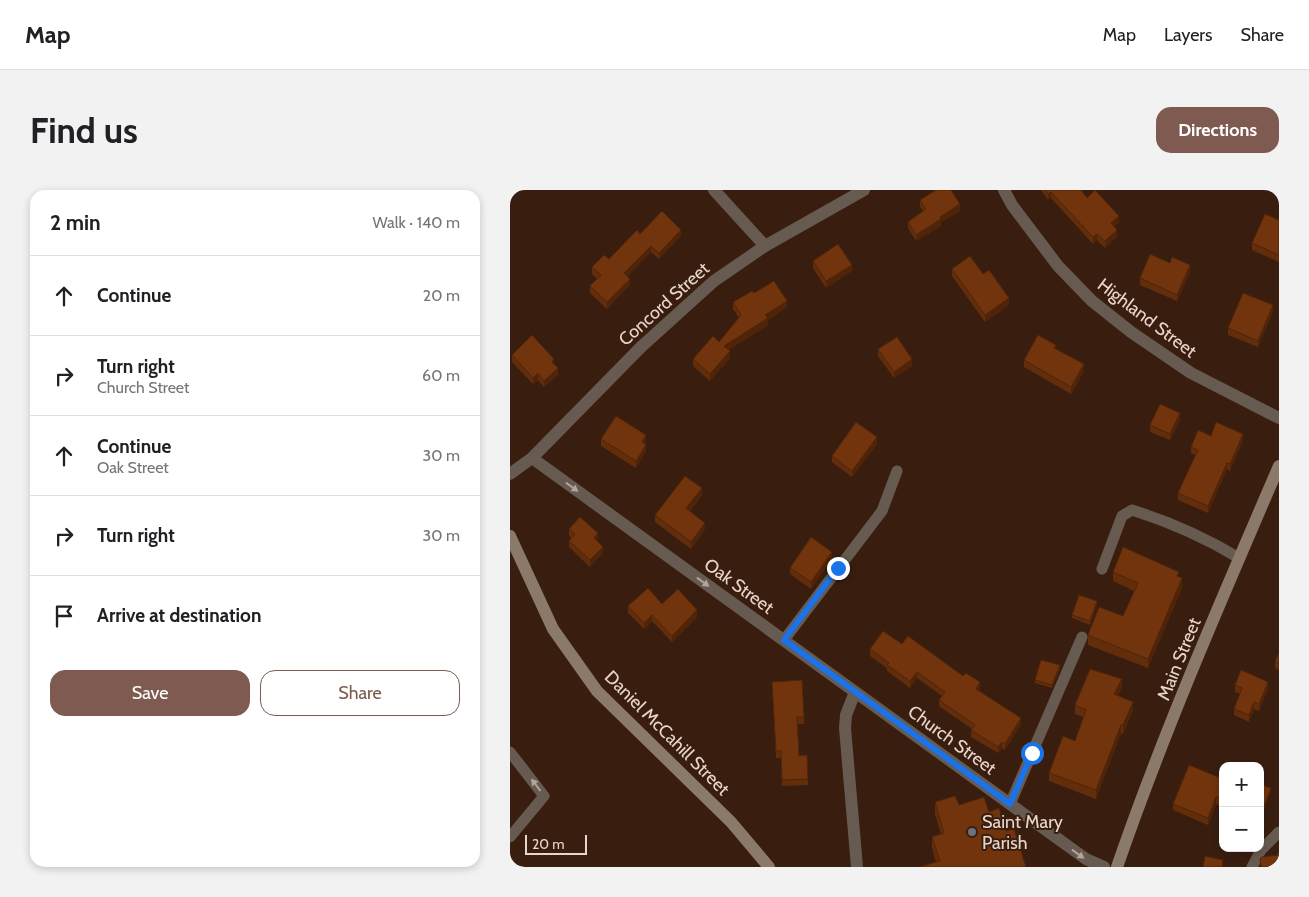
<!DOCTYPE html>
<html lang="en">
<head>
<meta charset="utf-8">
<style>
	:root { --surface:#fff; --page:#f2f2f2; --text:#202124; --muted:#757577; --line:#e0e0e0; --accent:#7f5a50 }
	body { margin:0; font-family:Cabin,sans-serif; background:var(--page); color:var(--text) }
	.controls { position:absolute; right:15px; bottom:15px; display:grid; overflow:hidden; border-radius:10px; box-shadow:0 2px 8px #0003 }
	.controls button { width:45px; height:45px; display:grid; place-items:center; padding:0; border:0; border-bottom:1px solid var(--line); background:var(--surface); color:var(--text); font:25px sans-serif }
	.scale { position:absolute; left:15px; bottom:12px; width:62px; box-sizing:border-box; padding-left:5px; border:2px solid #e8d5cc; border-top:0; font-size:14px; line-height:18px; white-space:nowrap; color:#e8d5cc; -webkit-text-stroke:4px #391e10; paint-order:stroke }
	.stop { position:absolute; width:15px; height:15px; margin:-11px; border:4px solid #1a73e8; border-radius:50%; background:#fff }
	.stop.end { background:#1a73e8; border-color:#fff; box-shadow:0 1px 5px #0008 }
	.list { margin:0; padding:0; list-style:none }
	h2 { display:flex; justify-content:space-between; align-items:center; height:65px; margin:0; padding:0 20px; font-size:21px }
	h2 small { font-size:16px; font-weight:400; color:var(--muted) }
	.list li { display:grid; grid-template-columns:32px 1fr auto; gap:15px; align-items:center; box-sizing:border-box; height:80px; padding:0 20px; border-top:1px solid var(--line) }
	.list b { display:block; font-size:19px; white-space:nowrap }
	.list p { margin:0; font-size:16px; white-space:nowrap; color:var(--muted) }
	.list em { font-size:16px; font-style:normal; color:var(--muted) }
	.actions { display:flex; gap:10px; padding:15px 20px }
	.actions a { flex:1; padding:11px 0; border:1px solid var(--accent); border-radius:15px; text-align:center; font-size:18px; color:var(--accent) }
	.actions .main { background:var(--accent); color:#fff }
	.icon { flex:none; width:28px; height:28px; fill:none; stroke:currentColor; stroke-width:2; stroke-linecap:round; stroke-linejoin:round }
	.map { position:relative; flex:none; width:769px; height:677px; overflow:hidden; border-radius:15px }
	header { display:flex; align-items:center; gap:30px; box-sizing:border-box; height:70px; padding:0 25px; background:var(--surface); border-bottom:1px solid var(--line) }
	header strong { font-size:24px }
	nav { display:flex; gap:28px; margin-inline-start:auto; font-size:18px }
	.intro { display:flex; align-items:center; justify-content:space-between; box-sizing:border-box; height:120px; padding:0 30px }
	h1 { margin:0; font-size:35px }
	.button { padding:12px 22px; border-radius:15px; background:var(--accent); color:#fff; font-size:18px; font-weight:700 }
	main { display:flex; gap:30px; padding:0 30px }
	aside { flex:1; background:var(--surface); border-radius:15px; box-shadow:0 2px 8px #0003 }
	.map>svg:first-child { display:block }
</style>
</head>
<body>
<header>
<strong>Map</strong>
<nav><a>Map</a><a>Layers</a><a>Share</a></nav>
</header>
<div class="intro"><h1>Find us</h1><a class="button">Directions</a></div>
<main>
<aside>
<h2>2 min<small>Walk · 140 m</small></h2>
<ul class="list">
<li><svg class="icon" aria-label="ahead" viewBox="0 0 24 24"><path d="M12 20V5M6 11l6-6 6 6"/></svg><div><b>Continue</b></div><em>20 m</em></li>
<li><svg class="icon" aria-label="right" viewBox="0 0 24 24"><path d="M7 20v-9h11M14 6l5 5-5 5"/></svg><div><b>Turn right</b><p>Church Street</p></div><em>60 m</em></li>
<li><svg class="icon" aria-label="ahead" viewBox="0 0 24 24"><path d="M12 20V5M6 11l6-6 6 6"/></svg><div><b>Continue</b><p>Oak Street</p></div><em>30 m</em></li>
<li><svg class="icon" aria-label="right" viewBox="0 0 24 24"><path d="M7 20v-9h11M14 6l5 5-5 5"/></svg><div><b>Turn right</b></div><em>30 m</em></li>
<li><svg class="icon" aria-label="arrive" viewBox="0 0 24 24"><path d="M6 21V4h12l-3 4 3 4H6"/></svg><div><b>Arrive at destination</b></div></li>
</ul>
<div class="actions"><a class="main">Save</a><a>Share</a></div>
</aside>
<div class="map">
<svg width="769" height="677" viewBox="0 0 769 677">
	<rect width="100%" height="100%" fill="#391e10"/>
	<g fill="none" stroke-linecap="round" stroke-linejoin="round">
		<path stroke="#675b51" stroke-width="11" d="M592,379L612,326L622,320C660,332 696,348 729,368
			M274,450L372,321L387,281
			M0,562L34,606L0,647
			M500,614L572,447
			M742,677L751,660L769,642"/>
		<path stroke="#675b51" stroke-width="12" d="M204,0L255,56
			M494,0L502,15L548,76L582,111L621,142L681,183L769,228
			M22,268L576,669L594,677
			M0,284L22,268L131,157L204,91L255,56L354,0
			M345,502L336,525L335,538L347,677"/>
		<path stroke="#8b7969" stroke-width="12" d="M0,346L43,439L87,501L221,632L259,677
			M607,677C654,541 712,408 769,276"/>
	</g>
	<path fill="#622d0b" d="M531,0H571L577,8L609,33L604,36L607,46L595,58L587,50L583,54L541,8L538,10Z
		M410,10L450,21L431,32V36L406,51L398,38V32L413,21L410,16Z
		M769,30V72L742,60V53Z
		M130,44L171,46L149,69L141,62L117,87L120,95L97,119L80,103V96L87,89L82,84V77L99,69Z
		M303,71L342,81L316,98L303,78Z
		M442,79L473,84L499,115L475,132L442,86Z
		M680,82L667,111L630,95V88Z
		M244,103L277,117L258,130V135L218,160L220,168L200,191L183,176V169L209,152L229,128L223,119V112Z
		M763,121L748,157L718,145V138Z
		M368,159L402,176L384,188L368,166Z
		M2,165L44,174L48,185L34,197L28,190L23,194L2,172Z
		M514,170L574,181L561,204L514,177Z
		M670,230L660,250L640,242V235Z
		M701,246L733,250L720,281L717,279L698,323L668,310V303L685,265L681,263V257Z
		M91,249L136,252L135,254L136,261L126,278L91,256Z
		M367,254L342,287L322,272V266Z
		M192,305L180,321L195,339L181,359L145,332V325Z
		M59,339L88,350L87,351L93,363L80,377L59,357V351L61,348L59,345Z
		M322,368L301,399L280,384V378Z
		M603,382L669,387L672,398L638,478L578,455V445L613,426L624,401L603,391Z
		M152,414L187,427L162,452L142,431L134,439L118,423V416Z
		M587,414L580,435L562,428V425Z
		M392,454L470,499L469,501L511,534L495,560L492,558L488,563L461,547V540L462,539L429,516V510L432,506L407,488L400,498L377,481V478L360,466V459Z
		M769,463V480L765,478V471Z
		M550,479L542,498L525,493V490Z
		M262,492L294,527V534H287L289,566L297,565L298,595L272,596L271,568H266Z
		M725,495L758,498L749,521L744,519L739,532L724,525V519L730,504L725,502Z
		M612,497L608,505L623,520L613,544L611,543L586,609L539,591V583L565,551L573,527L565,524V515Z
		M713,589V616L706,614L698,635L663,620V614Z
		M425,612L449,615L479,622L496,641L516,677L426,672L422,658V647L431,644L425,624Z"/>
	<path fill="#502409" d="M541,2V8L538,10V4Z
		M450,14V21L431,32V36L406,51V45L430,27Z
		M609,26V33L601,39V33Z
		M171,40V46L149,69V63Z
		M607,40V46L595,58V51Z
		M587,44V50L583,54V47Z
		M141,56V62L114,90V83Z
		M342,75V81L316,98V91Z
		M680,75V82L667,111V105Z
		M120,89V95L97,119V112Z
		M499,108V115L475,132V125Z
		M277,111V117L258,130V135L214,163V156L255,125Z
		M763,115V121L748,157V151Z
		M220,161V168L200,191V184Z
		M402,169V176L384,188V182Z
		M574,174V181L561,204V197Z
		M48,178V185L34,197V191Z
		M28,183V190L23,194V188Z
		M670,223V230L660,250V244Z
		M733,244V250L720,281V274Z
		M136,245V252L132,258V252Z
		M367,247V254L342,287V281Z
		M136,255V261L126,278V271Z
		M717,273V279L698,323V316Z
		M192,298V305L176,325V318Z
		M195,333V339L181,359V352Z
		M88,343V350L84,354V348Z
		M93,357V363L80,377V370Z
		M322,362V368L301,399V392Z
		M672,388V398L638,478V469Z
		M587,411V414L580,435V431Z
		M187,420V427L162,452V446Z
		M142,425V431L134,439V433Z
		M550,475V479L542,498V495Z
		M407,482V488L400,498V491Z
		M612,489V497L604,512V504Z
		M470,492V499L466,505V499Z
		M758,492V498L749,521V514Z
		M623,512V520L613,544V535Z
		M744,512V519L739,532V525Z
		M511,528V534L495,560V554Z
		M611,535V543L586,609V600Z
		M492,552V558L488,563V557Z
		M761,598V602L753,622V618Z
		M706,607V614L698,635V628Z"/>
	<path fill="#72340d" stroke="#502409" d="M426,0H441L450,14L430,27L431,29L406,45L398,32L416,19L410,10Z
		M536,0H571L577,8L585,0L609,26L601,33L607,40L595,51L587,44L583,47L541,2L538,4Z
		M152,21L171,40L149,63L141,56L114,83L120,89L97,112L80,96L91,85L82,77L94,65L99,69L127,40L130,44Z
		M755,24L769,30V65L742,53Z
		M328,54L342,75L316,91L303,71Z
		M640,64L660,73L662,67L680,75L667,105L630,88Z
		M460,66L473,84L479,80L499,108L475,125L442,79Z
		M264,91L277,111L255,125L258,128L214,156L220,161L200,184L183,169L203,146L209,152L231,125L223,112L242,101L244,103Z
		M733,103L763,115L748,151L718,138Z
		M22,145L44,169L42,172L48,178L34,191L28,183L23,188L2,165Z
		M528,145L546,155L544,158L574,174L561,197L514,170Z
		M387,147L402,169L384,182L368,159Z
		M650,214L670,223L660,244L640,235Z
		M106,226L136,245L132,252L136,255L126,271L91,249Z
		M346,232L367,247L342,281L322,266Z
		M706,232L733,244L720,274L717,273L698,316L668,303L688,260L681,257L688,240L701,246Z
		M175,286L192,298L176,318L195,333L181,352L145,325Z
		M70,327L88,343L84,348L93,357L80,370L59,351L65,344L59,339Z
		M301,347L322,362L301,392L280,378Z
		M613,357L669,382L667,386L672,388L638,469L578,445L589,417L613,426L628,393L603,382Z
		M138,398L152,414L168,399L187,420L162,446L142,425L134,433L118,416Z
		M569,405L587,411L580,431L562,425Z
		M373,441L392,454L398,446L453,486L456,483L470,492L466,499L511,528L495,554L492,552L488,557L461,540L465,535L429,510L435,502L407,482L400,491L377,475L379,473L360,459Z
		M769,463V473L765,471Z
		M531,470L550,475L542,495L525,490Z
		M580,479L612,489L604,504L623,512L613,535H611L586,600L539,583L553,546L565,551L576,520L565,515Z
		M731,480L758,492L749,514L744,512L739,525L724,519L732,498L725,495Z
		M292,490L294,527H287L289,566L297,565L298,589L272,590L271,561H266L262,492Z
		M679,575L713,589V610L706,607L698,628L663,614Z
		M750,594L761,598L753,618L750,617Z
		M445,606L449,615L474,607L479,622L489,618L496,641L504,639L516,677H409L430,671L422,647L434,643L425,612Z
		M769,665V677H751L750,669L752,667Z
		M695,666L713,670L712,677H693Z"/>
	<defs><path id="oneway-solid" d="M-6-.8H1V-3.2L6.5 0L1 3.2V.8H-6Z" transform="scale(1.25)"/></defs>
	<g fill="#b4a49b">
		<use href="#oneway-solid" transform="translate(62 297) rotate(36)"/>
		<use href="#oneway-solid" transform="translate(193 392) rotate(36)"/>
		<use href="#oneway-solid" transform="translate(26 595) rotate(-127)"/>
		<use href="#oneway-solid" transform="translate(568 664) rotate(36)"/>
	</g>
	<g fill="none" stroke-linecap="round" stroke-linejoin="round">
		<path stroke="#1a73e8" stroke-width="6" d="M328,378L274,450L500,614L522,563"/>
	</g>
	<circle fill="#6b7280" stroke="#391e10" stroke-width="2" cx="462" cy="642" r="5"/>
	<g text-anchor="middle" stroke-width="4" stroke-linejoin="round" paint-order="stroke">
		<g font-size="18" fill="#e8d5cc" stroke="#391e10">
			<text transform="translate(154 114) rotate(-42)" y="6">Concord Street</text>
			<text transform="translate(637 128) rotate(37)" y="6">Highland Street</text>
			<text transform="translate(229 396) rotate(36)" y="6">Oak Street</text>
			<text transform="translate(669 469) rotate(-68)" y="6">Main Street</text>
			<text transform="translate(157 543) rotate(45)" y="6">Daniel McCahill Street</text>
			<text transform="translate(442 550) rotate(36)" y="6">Church Street</text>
		</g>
		<g font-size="18" fill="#e8d5cc" stroke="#391e10" text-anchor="start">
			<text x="472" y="638">Saint Mary<tspan x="472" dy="21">Parish</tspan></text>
		</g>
	</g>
</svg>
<div class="controls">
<button>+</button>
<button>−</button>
</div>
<div class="scale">20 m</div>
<div class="stop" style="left:522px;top:563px"></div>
<div class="stop end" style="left:328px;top:378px"></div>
</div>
</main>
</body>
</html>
